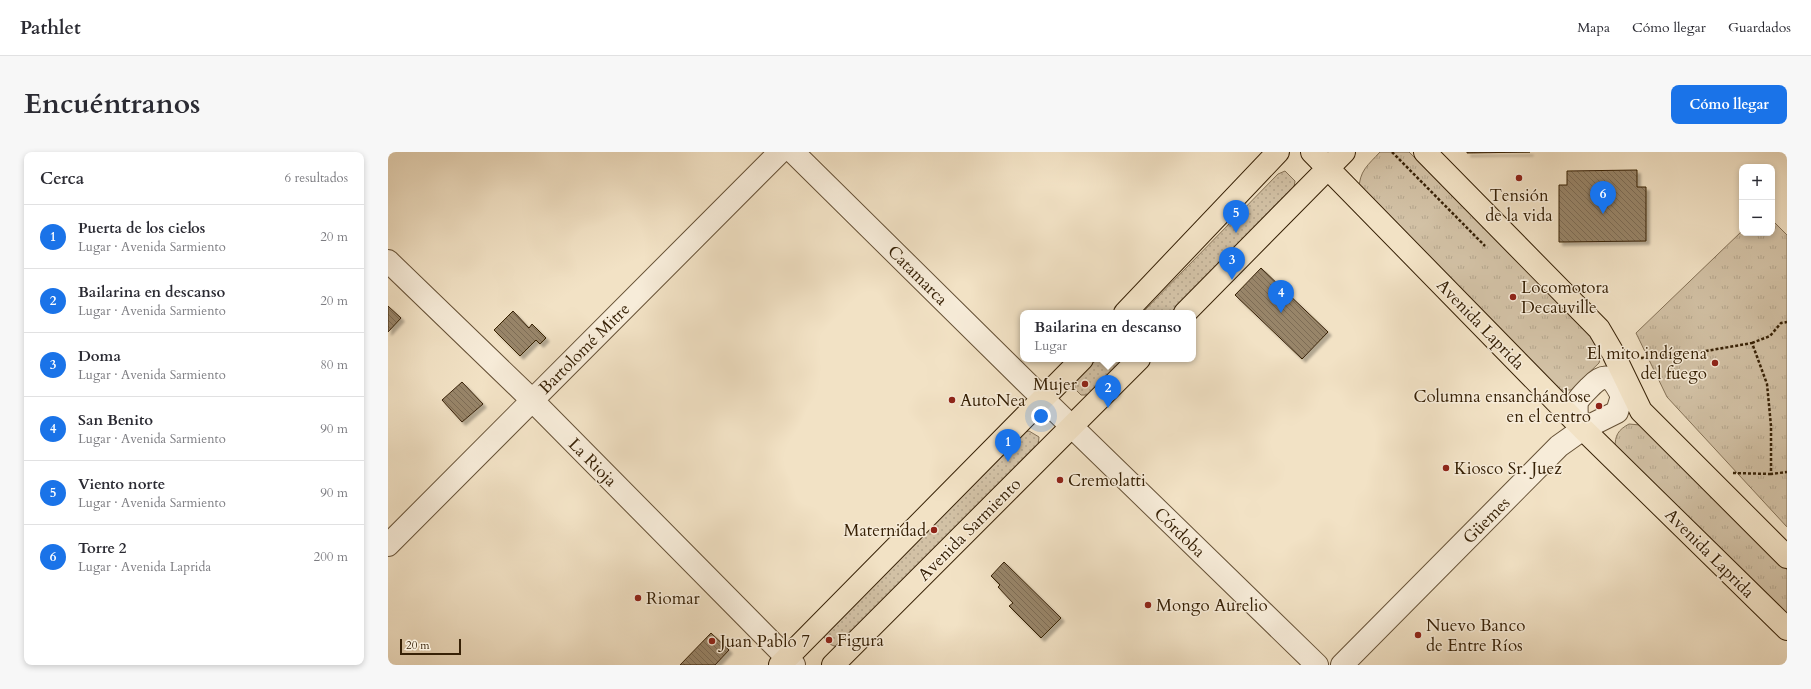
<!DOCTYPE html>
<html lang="es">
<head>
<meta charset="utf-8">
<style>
	:root { --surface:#fff; --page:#f7f7f7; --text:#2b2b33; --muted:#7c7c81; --line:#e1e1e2; --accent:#1a73e8 }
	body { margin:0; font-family:Cardo,serif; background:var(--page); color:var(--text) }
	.controls { position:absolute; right:12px; top:12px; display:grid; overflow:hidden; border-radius:8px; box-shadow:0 2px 6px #0003 }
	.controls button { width:36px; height:36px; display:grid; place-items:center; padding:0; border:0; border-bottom:1px solid var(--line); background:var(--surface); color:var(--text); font:20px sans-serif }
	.scale { position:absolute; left:12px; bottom:10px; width:61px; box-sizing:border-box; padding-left:4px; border:2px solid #372106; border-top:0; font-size:11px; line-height:14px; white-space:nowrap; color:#372106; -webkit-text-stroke:3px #f7ecd9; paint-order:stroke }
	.you { position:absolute; left:653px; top:264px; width:14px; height:14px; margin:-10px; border:3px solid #fff; border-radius:50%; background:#1a73e8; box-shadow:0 0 0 6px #1a73e833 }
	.badge { display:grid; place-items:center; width:26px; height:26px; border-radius:50%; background:var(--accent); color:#fff; font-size:13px; font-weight:700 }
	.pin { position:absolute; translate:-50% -33px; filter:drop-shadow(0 1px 2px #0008) }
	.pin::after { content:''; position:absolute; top:21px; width:14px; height:12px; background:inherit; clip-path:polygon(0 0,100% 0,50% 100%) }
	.popup { position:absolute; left:632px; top:158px; width:176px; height:52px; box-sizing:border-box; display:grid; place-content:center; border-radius:8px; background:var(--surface); filter:drop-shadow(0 1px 3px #0005); font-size:13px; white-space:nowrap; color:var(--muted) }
	.popup b { font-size:15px; color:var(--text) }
	.popup::after { content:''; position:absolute; left:50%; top:100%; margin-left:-8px; border:8px solid transparent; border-top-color:var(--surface) }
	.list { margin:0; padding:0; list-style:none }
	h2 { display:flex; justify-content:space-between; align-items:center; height:52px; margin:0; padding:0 16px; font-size:17px }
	h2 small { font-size:13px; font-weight:400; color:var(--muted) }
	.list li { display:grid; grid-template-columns:26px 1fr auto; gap:12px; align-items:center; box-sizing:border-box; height:64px; padding:0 16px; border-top:1px solid var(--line) }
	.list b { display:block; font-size:15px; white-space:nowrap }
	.list p { margin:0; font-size:13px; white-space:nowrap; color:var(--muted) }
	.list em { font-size:13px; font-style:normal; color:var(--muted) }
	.map { position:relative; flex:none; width:1399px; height:513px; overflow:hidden; border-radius:8px }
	header { display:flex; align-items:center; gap:24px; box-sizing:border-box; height:56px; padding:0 20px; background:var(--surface); border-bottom:1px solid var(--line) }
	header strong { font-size:19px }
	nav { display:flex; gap:22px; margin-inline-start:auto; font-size:14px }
	.intro { display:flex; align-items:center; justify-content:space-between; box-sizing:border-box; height:96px; padding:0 24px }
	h1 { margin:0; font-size:28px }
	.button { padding:10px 18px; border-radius:8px; background:var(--accent); color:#fff; font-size:14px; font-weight:700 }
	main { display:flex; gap:24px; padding:0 24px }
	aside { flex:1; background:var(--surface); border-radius:8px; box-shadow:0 2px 6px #0003 }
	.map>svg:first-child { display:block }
</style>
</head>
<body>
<header>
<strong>Pathlet</strong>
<nav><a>Mapa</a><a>Cómo llegar</a><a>Guardados</a></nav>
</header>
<div class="intro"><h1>Encuéntranos</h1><a class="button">Cómo llegar</a></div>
<main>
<aside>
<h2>Cerca<small>6 resultados</small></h2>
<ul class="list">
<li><span class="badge">1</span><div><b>Puerta de los cielos</b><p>Lugar · Avenida Sarmiento</p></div><em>20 m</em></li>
<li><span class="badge">2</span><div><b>Bailarina en descanso</b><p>Lugar · Avenida Sarmiento</p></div><em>20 m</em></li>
<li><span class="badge">3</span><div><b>Doma</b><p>Lugar · Avenida Sarmiento</p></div><em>80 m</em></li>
<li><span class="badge">4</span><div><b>San Benito</b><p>Lugar · Avenida Sarmiento</p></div><em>90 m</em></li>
<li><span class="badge">5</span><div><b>Viento norte</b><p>Lugar · Avenida Sarmiento</p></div><em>90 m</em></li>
<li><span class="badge">6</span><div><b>Torre 2</b><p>Lugar · Avenida Laprida</p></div><em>200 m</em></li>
</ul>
</aside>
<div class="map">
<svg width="1399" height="513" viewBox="0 0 1399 513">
	<defs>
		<pattern id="grass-dots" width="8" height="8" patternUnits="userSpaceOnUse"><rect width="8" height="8" fill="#d2c1a5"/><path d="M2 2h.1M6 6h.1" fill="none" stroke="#b5a68d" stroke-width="1.8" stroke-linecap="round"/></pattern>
		<pattern id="park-tufts" width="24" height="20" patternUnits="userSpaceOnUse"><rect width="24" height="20" fill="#d2c1a5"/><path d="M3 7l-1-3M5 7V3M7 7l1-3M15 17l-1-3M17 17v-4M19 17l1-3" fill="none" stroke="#b5a68d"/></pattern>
		<pattern id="building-back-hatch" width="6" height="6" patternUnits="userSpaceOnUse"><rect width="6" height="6" fill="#988569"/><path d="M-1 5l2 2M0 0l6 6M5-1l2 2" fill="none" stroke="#7d6c54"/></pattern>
		<filter id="shadow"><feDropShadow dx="3.5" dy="3.5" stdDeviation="1" flood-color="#0004"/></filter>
	</defs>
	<rect width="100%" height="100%" fill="#f2e2c5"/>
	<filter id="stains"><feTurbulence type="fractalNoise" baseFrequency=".005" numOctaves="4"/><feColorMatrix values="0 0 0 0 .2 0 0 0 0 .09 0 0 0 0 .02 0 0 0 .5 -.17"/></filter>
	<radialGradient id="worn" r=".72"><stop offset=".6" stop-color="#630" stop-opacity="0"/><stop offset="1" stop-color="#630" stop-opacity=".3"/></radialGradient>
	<path fill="url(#grass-dots)" stroke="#847156" d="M897,19L907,29L906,36L782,161H754L890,22Z
		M709,207H736L700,243H693L687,237V229Z
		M641,279L651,285L650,295L451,495C442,494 436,489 435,481L632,281Z"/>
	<path fill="url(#park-tufts)" stroke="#847156" d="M992,0H1021L1207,182L1213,202L1211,211L1183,238H1171L971,38C971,19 980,13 992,0Z
		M1384,68L1399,83V375L1279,245L1248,181L1354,79V81H1384Z
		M1241,272L1252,273L1399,418V466L1227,296C1227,283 1230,278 1241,272Z"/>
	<path fill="url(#building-back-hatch)" stroke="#372106" filter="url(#shadow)" d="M1079,0H1142L1079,1Z
		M1249,18V35H1258V89L1171,90V33H1179V19Z
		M873,116L940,180L914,207L847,143Z
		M0,154L13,166L0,180Z
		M125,159L141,176L144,172L158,186L152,192L148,188L132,204L106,178Z
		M74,230L95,252L74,270L54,248Z
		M616,410L673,466L653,486L621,454L625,451L610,435L612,433L603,424Z
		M323,481L341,498L327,513H292Z"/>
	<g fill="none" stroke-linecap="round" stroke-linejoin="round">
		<g stroke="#665136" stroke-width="24">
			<path id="minor" d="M405,0L640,232L929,513
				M0,109L144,248L406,513
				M0,393L392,0
				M954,513L1171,294L1195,277L1229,260L1234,244C1224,225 1218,218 1201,236C1197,240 1191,246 1189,250C1188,256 1189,263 1189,269"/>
		</g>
		<g stroke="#372106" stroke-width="24">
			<path id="major" d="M924,0L1195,277L1399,477
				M1037,0L1211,177L1225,201L1253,259L1399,405
				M737,161L890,0
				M797,161L956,0
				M392,513L694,207
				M445,513L751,207"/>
		</g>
		<path stroke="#372106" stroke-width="2.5" stroke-dasharray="3 2" stroke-linecap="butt" d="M1004,0L1097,94
			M1364,191L1382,184L1393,171L1399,170
			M1253,206L1318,199L1364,191L1379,232L1383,274V322L1399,320
			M1345,321L1383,322"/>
		<use href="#minor" stroke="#f7ecd9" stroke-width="22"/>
		<use href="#major" stroke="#f2e2c5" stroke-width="22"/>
	</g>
	<g fill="#8f2418" stroke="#f7ecd9" stroke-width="1.5">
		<circle cx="1131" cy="26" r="4"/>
		<circle cx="1125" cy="145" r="4"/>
		<circle cx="1327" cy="211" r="4"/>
		<circle cx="697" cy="232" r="4"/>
		<circle cx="564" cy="248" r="4"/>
		<circle cx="1211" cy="254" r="4"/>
		<circle cx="1058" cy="316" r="4"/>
		<circle cx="672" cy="328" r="4"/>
		<circle cx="546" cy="378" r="4"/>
		<circle cx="250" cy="446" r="4"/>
		<circle cx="760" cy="453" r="4"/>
		<circle cx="1030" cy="483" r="4"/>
		<circle cx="441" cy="488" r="4"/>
		<circle cx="324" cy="489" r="4"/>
	</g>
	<g text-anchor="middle" stroke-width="3" stroke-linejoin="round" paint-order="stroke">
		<g font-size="17" fill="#372106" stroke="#f7ecd9" text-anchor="start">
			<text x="1131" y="49" text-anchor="middle">Tensión<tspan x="1131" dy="20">de la vida</tspan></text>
			<text x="1133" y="141">Locomotora<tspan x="1133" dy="20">Decauville</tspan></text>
			<text x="1319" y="207" text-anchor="end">El mito indígena<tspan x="1319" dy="20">del fuego</tspan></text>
			<text x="689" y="238" text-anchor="end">Mujer</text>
			<text x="1203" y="250" text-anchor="end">Columna ensanchándose<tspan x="1203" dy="20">en el centro</tspan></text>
			<text x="572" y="254">AutoNea</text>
			<text x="1066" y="322">Kiosco Sr. Juez</text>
			<text x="680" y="334">Cremolatti</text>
			<text x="538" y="384" text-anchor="end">Maternidad</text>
			<text x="258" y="452">Riomar</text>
			<text x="768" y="459">Mongo Aurelio</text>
			<text x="1038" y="479">Nuevo Banco<tspan x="1038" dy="20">de Entre Ríos</tspan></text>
			<text x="449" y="494">Figura</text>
			<text x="332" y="495">Juan Pablo 7</text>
		</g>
		<g font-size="17" fill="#372106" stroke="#f7ecd9">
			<text transform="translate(530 123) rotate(45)" y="6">Catamarca</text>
			<text transform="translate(1093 172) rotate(46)" y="6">Avenida Laprida</text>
			<text transform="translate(196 196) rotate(-45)" y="6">Bartolomé Mitre</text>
			<text transform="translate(205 310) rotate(45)" y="6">La Rioja</text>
			<text transform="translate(1098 368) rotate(-45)" y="6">Güemes</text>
			<text transform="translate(581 377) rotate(-45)" y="6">Avenida Sarmiento</text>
			<text transform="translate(792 380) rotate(44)" y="6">Córdoba</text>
			<text transform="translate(1322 401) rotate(45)" y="6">Avenida Laprida</text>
		</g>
	</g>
	<rect width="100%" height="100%" filter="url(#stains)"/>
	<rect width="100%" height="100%" fill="url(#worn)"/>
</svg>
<div class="controls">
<button>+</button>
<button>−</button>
</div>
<div class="scale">20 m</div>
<div class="you"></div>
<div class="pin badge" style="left:620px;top:310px">1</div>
<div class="pin badge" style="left:720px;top:256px">2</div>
<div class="popup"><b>Bailarina en descanso</b>Lugar</div>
<div class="pin badge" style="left:844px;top:128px">3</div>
<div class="pin badge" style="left:893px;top:161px">4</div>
<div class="pin badge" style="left:848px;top:81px">5</div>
<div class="pin badge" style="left:1215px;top:62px">6</div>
</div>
</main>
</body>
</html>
